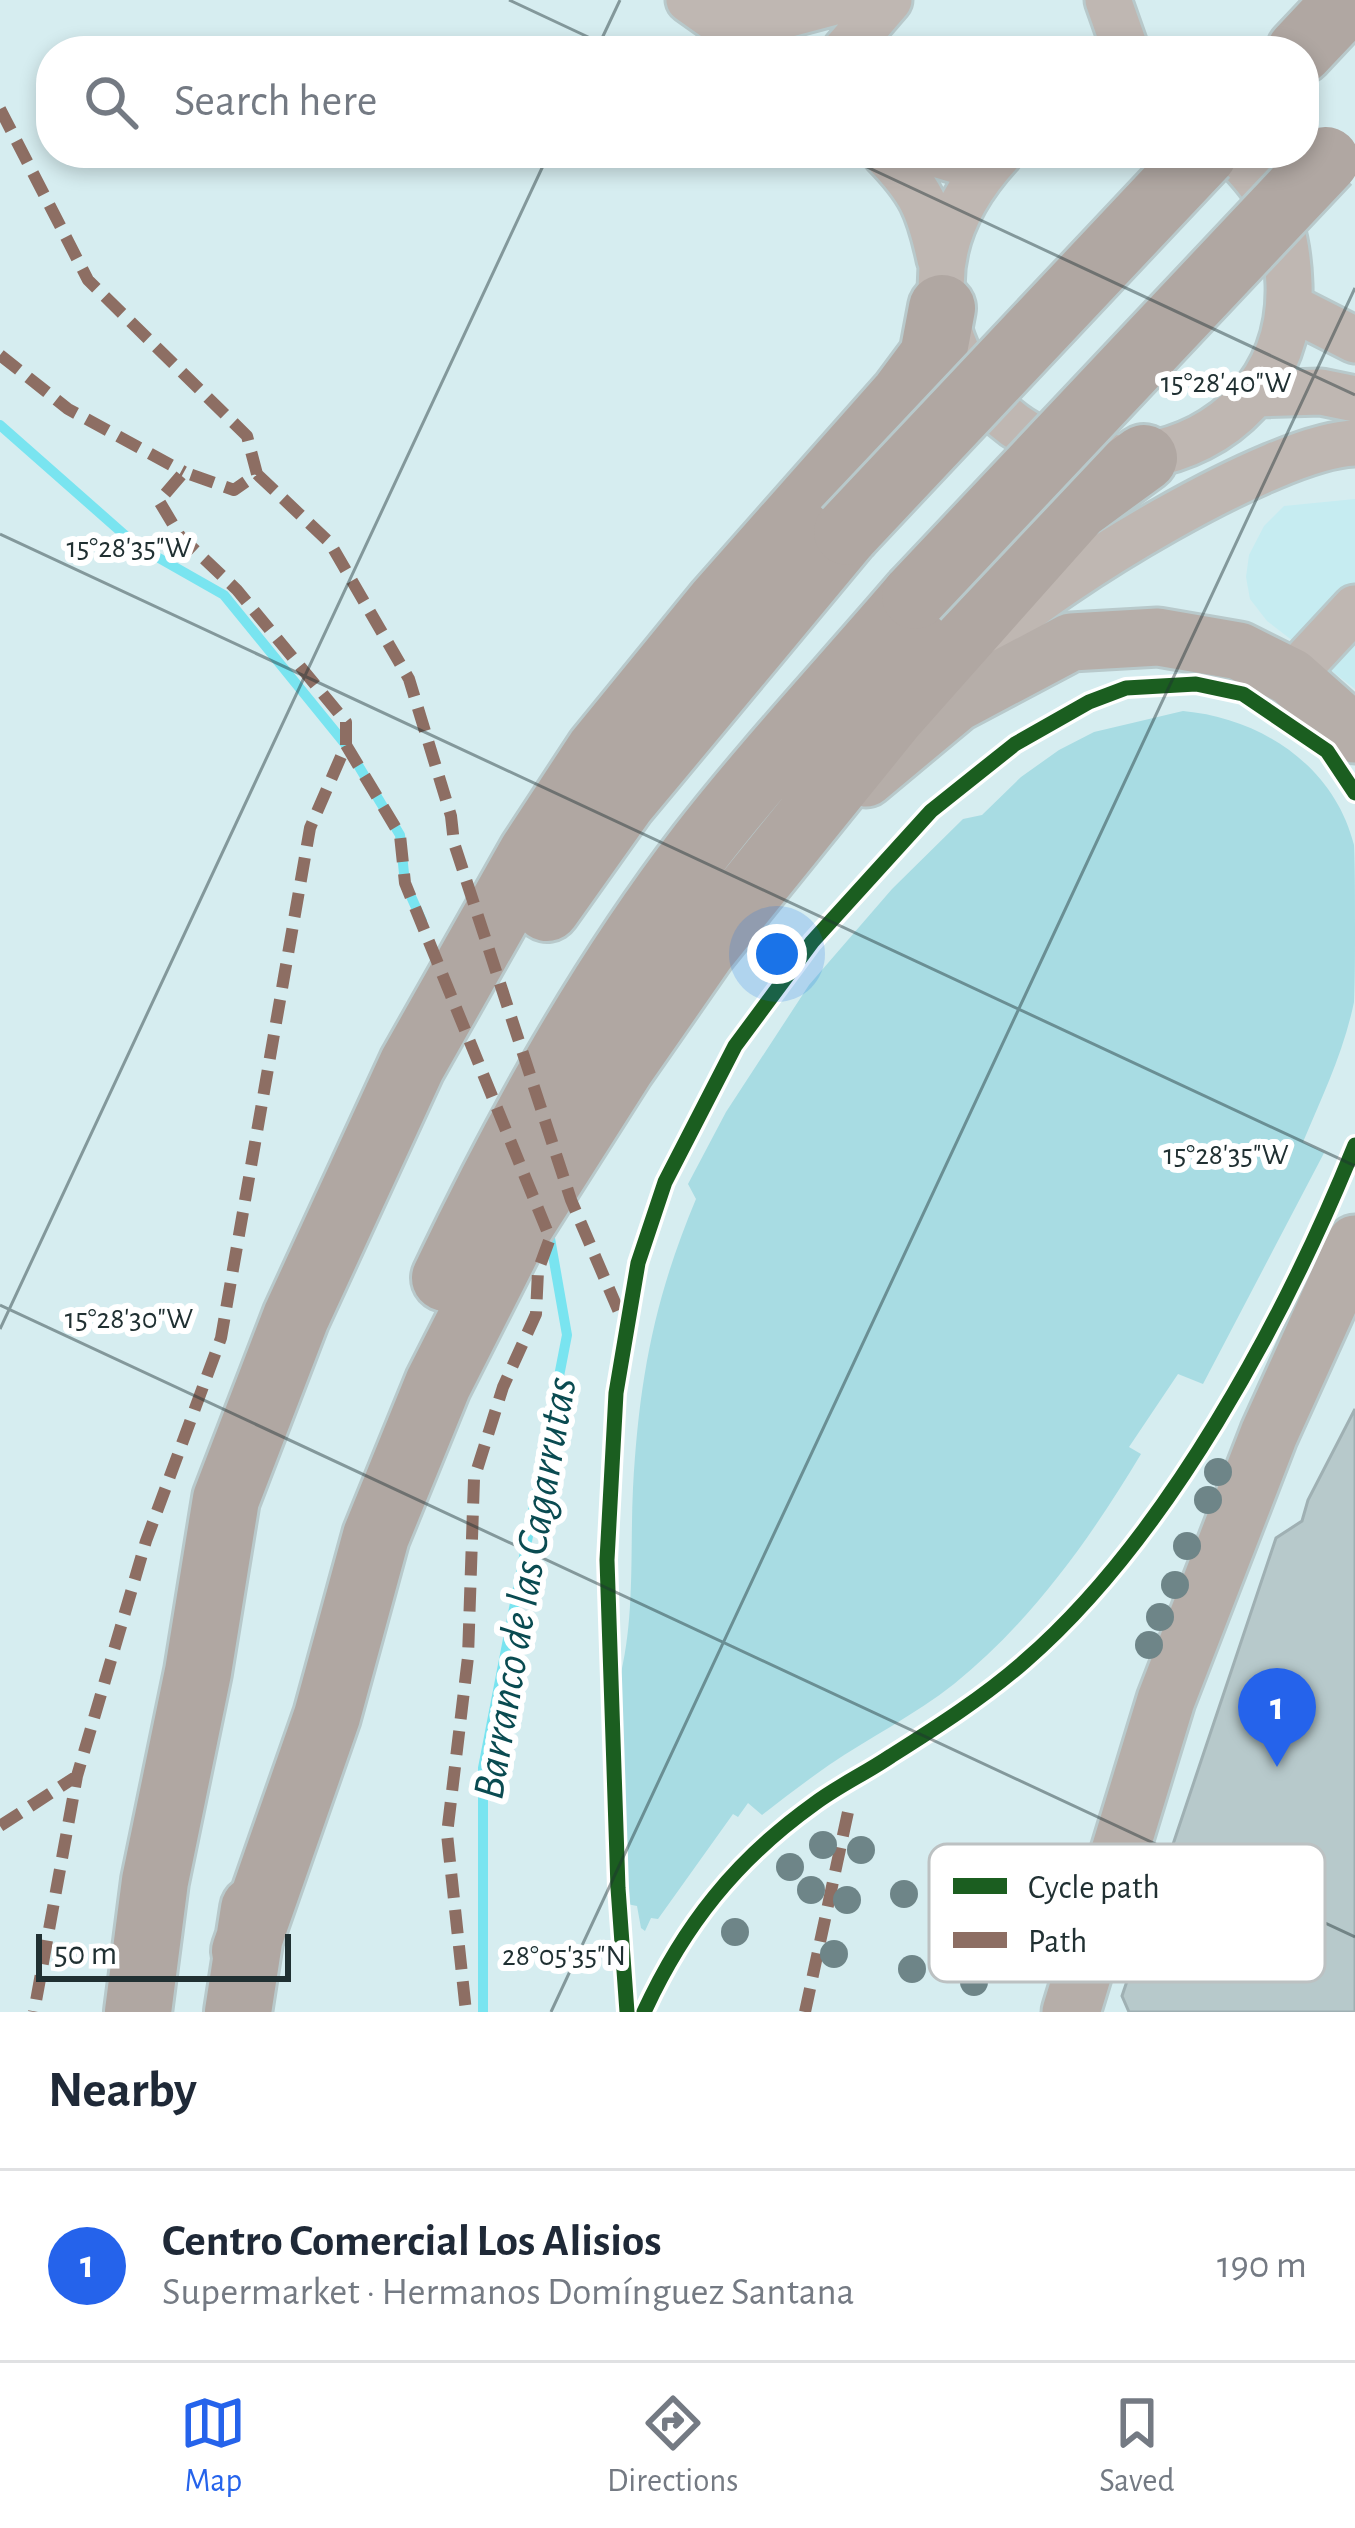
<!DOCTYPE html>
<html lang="en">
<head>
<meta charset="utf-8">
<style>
	:root { --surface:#fff; --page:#f2f2f3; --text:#1f2937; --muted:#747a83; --line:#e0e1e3; --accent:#2563eb }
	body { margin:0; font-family:"Alegreya Sans",sans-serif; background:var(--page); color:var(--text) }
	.scale { position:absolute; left:36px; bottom:30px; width:255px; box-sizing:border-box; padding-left:12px; border:6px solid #203032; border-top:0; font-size:33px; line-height:42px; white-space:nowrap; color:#203032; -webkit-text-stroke:9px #fff; paint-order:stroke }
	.you { position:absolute; left:777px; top:954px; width:42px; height:42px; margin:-30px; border:9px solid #fff; border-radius:50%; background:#1a73e8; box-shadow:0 0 0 18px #1a73e833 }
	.badge { display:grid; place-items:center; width:78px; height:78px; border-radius:50%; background:var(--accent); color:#fff; font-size:39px; font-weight:700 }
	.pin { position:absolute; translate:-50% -99px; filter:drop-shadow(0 3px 6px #0008) }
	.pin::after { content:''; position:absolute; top:63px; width:42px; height:36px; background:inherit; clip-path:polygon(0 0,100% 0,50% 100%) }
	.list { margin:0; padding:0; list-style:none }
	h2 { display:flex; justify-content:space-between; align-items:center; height:156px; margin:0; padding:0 48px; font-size:51px }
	h2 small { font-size:39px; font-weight:400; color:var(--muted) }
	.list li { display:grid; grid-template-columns:78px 1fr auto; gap:36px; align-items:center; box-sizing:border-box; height:192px; padding:0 48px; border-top:3px solid var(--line) }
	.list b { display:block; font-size:45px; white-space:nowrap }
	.list p { margin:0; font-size:39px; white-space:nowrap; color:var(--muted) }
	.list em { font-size:39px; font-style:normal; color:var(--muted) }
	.icon { flex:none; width:66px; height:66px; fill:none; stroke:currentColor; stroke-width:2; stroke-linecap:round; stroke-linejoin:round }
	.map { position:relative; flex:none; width:1355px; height:2012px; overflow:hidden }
	.search { position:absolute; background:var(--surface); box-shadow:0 6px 18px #0003; left:36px; right:36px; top:36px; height:132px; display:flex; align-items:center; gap:30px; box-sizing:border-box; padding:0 42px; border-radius:48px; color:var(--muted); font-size:45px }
	.sheet { height:348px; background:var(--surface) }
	nav { display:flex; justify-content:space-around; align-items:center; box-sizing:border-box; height:168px; border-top:3px solid var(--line); background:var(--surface); font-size:33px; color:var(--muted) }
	nav a { display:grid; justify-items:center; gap:6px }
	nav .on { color:var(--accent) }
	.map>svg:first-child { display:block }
</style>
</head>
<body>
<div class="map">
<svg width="1355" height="2012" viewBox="0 0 1355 2012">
	<rect width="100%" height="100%" fill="#d6edf0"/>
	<path fill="#c6ecf1" d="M1355,499V689L1267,621L1250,599L1246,577L1249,555L1264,526L1284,506Z"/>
	<path fill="#a8dce3" d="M1183,711C1260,718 1334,765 1354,845C1355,870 1355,902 1355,928C1355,952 1355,979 1354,1002C1344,1051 1322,1097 1303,1142L1324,1153L1203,1384L1178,1374L1129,1447L1141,1454C1090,1539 1031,1622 954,1684C915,1715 870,1737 829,1765C806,1781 784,1798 762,1815L748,1803L738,1817L733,1814L658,1919L651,1918L645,1931L641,1928L637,1906L627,1904L629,1892L624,1889L621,1673C635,1613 630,1549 633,1488C639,1380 654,1299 696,1199L688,1184L726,1112L809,985L892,889L963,819L982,815L1021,777L1059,750L1094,732Z"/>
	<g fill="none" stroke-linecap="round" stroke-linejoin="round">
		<path stroke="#79e4f0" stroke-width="10" d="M0,425L136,545L224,595L346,745L400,835L405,883L422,921
			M483,2012V1768L567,1335L550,1238"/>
	</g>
	<path fill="#b7c9cb" stroke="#9fb0b3" stroke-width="3" d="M1355,1409V2012H1129L1122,1996L1276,1538L1302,1521L1308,1500Z"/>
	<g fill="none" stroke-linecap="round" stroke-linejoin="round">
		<g stroke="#b8c9cb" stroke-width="51">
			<path id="minor" d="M689,0L761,51
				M1108,0L1126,51
				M720,22L778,17L842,0
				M845,51L889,0
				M885,153C921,190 929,208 940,259
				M932,153L965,163L992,153
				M1000,153C955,202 928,262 948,328C1010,531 1295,480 1289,284C1288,253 1283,223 1268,196C1260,180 1245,166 1234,153
				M1290,307L1355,340
				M1253,394L1321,392L1355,399
				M993,637C1053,580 1274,445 1355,443
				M1291,677L1355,608"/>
		</g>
		<g stroke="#b8c9cb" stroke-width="63">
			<path id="major" d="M866,778L956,703L1071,642L1158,637L1239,651L1291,677L1355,734
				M1071,2012L1166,1700L1269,1434L1355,1244"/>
		</g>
		<g stroke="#b8c9cb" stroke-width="72">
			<path id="highway" d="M1300,51L1348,0
				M547,908L623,801L847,532
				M445,1278C517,1127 599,979 701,846C768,760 844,679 915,596
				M245,1951L327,1716L376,1536L438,1384L511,1240L621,1067L703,949L893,714L1077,507L1144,458
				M138,2012L155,1881L198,1672L226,1499L296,1317L412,1065L532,853L599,751L719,604L904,395L933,356L942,308
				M238,2012L254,1909"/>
		</g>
		<use href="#minor" stroke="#bfb7b2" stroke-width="45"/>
		<use href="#major" stroke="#b6aea9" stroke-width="57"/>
		<use href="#highway" stroke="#b0a7a2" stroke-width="66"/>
		<g stroke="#b8c9cb" stroke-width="72" stroke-linecap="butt">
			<path id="highway-bridge" d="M847,532L1204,153
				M915,596L1326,160"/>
		</g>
		<use href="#highway-bridge" stroke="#b0a7a2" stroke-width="66"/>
		<path stroke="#8d6e63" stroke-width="12" stroke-dasharray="24 12" stroke-linecap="butt" d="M0,109L88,280L247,436L257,474L234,490L184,472L159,501L180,536L237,590L346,722V745L310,828L221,1338L146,1541L77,1776L34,2012
			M0,355L68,409L184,472
			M257,474L330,543L409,679L451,816L454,843L571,1200L625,1326
			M346,745L400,835L405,883L550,1238L538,1271L536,1314L503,1387L474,1479L468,1657L447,1834L466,2012
			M0,1826L77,1776
			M805,2012L848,1812"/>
		<g stroke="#fff" stroke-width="22">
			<path id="cycleway" d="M627,2012L618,1888L607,1560L616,1393L638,1263L665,1182L735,1046L812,942L931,811L1015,744L1089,702L1126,688L1196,684L1243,694L1327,751L1355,793
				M644,2012C684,1925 736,1860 814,1804C838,1786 866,1773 891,1756C937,1727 984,1697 1025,1661C1167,1538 1285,1318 1355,1145"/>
		</g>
		<use href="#cycleway" stroke="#1b5e20" stroke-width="15"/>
	</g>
	<g fill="#6e8588">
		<circle cx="1218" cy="1472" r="14"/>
		<circle cx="1208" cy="1500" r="14"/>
		<circle cx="1187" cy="1546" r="14"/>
		<circle cx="1175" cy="1585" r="14"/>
		<circle cx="1160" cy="1617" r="14"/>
		<circle cx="1149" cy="1645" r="14"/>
		<circle cx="823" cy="1845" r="14"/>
		<circle cx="861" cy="1850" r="14"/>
		<circle cx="790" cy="1867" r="14"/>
		<circle cx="811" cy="1890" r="14"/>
		<circle cx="904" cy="1894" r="14"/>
		<circle cx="847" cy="1900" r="14"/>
		<circle cx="735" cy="1932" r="14"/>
		<circle cx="834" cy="1954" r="14"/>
		<circle cx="912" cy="1969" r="14"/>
		<circle cx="974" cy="1982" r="14"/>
	</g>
	<path fill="none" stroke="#203032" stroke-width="3" stroke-opacity="0.45" d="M509,0L618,51M596,51L620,0M837,153L1355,395M0,534L1355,1166M0,1305L1355,1937M0,1329L549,153M551,2012L1355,288"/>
	<g text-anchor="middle" stroke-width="12" stroke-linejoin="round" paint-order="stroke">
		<g font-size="45" font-style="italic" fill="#0a4b51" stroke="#fff">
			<text transform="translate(523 1588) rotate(-80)" y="16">Barranco de las Cagarrutas</text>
		</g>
	</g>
	<rect x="929" y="1844" width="396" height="138" rx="18" fill="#fff" stroke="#bcc1c2" stroke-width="3"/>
	<rect x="953" y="1878" width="54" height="16" fill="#1b5e20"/>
	<rect x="953" y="1932" width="54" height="16" fill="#8d6e63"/>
	<g font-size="33" fill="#203032">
		<text x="1028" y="1898">Cycle path</text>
		<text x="1028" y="1952">Path</text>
	</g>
	<g font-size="30" text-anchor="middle" fill="#203032" stroke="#fff" stroke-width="12" stroke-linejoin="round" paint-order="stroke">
		<text x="1226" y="392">15°28'40"W</text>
		<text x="129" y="557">15°28'35"W</text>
		<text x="1226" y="1164">15°28'35"W</text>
		<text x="129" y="1328">15°28'30"W</text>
		<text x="564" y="1965">28°05'35"N</text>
	</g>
</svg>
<div class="scale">50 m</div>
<div class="you"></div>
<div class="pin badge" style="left:1277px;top:1767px">1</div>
<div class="search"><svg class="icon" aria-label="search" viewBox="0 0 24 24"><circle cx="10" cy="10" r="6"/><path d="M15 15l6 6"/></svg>Search here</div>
</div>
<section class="sheet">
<h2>Nearby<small></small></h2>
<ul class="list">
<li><span class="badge">1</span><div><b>Centro Comercial Los Alisios</b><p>Supermarket · Hermanos Domínguez Santana</p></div><em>190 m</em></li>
</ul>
</section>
<nav>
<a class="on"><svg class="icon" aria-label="map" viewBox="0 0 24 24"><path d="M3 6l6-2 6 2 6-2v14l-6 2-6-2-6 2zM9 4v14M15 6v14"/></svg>Map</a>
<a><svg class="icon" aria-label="directions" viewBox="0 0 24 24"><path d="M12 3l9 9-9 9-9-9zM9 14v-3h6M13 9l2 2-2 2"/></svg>Directions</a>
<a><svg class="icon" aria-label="saved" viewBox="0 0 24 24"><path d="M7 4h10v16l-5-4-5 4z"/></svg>Saved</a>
</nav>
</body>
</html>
